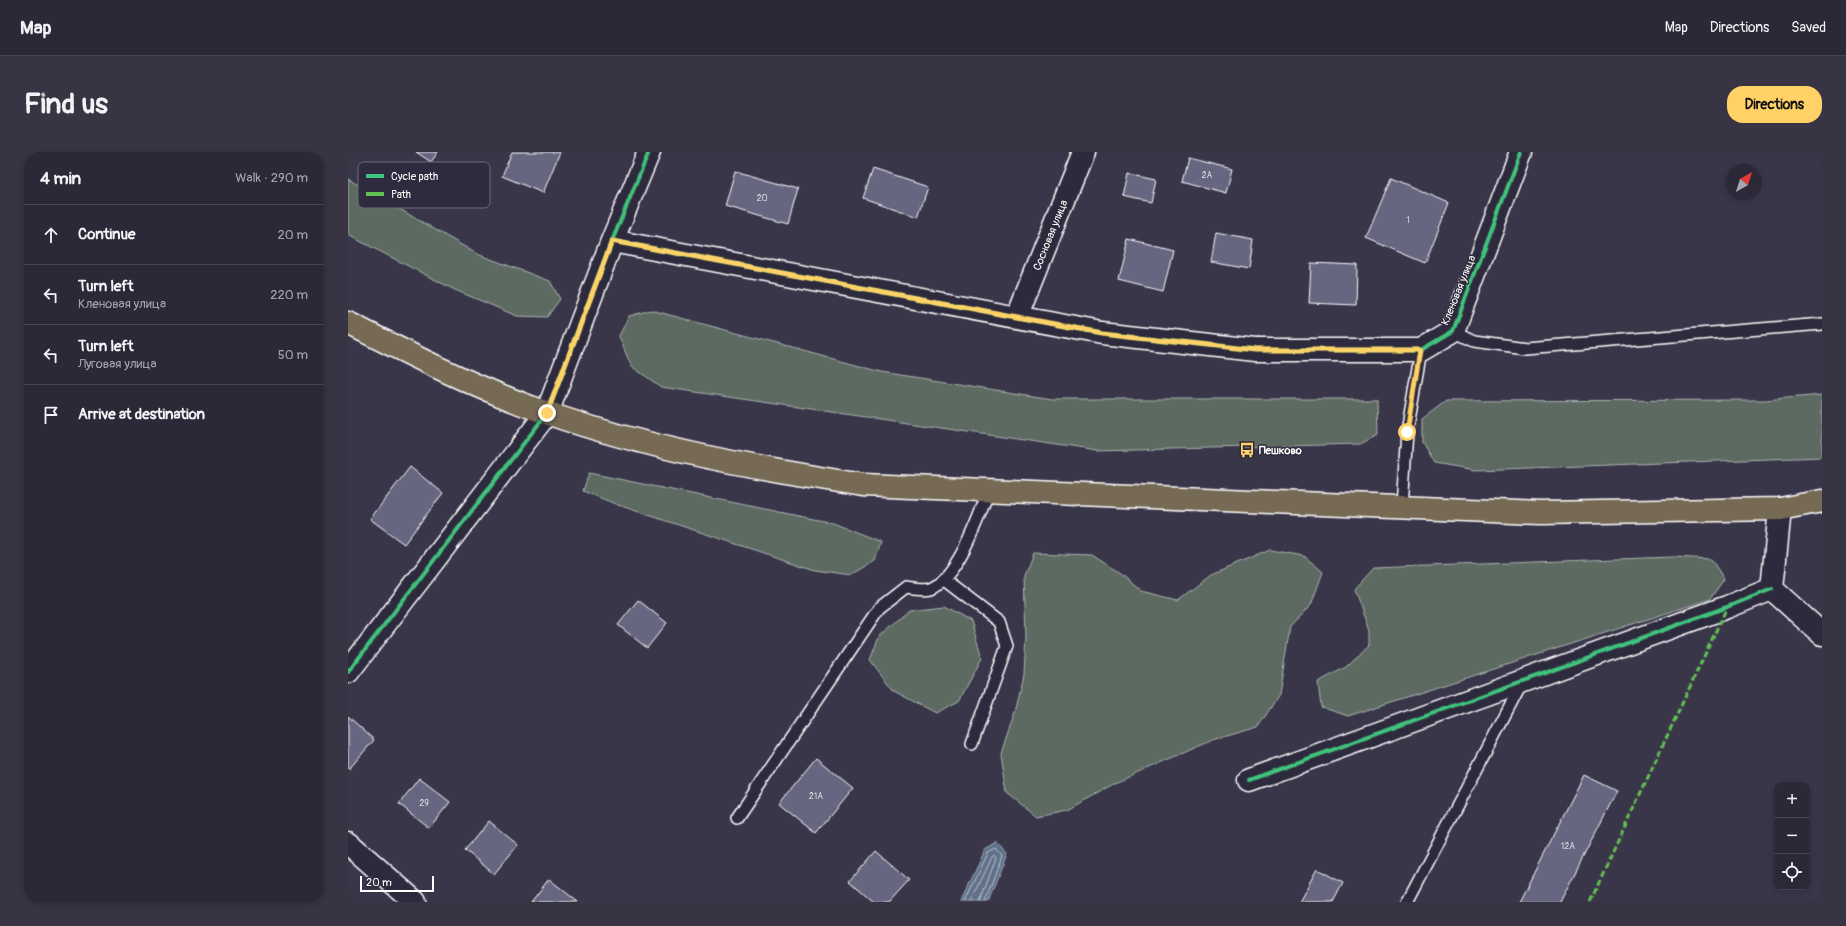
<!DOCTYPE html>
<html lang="en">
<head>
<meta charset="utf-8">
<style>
	:root { --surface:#2c2838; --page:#383443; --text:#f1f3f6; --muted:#a6a6ae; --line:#484453; --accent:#ffd166 }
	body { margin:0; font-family:Pangolin,sans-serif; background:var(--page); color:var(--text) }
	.controls { position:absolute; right:12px; bottom:12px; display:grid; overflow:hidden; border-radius:8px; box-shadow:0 2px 6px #0003 }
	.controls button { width:36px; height:36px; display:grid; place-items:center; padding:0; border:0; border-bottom:1px solid var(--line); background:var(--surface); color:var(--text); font:20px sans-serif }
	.compass { position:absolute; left:1378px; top:12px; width:36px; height:36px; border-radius:50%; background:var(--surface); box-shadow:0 2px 6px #0003; rotate:39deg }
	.scale { position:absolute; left:12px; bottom:10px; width:74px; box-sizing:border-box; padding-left:4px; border:2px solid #fff; border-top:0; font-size:11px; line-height:14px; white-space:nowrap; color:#fff; -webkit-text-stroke:3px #2f2a3d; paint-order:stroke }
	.stop { position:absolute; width:12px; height:12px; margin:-9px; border:3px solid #ffd166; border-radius:50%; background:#fff }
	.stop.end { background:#ffd166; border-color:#fff; box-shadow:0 1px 4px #0008 }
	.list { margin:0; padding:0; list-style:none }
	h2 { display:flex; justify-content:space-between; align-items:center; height:52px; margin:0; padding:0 16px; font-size:17px }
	h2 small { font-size:13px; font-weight:400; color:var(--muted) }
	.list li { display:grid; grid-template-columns:26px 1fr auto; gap:12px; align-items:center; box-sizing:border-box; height:60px; padding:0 16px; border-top:1px solid var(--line) }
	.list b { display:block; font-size:15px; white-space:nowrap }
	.list p { margin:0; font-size:13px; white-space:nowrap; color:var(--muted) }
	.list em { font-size:13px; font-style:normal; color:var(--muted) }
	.icon { flex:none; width:22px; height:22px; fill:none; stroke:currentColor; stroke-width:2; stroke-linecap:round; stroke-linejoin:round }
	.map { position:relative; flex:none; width:1474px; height:750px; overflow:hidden; border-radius:16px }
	header { display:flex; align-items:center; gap:24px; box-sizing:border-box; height:56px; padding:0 20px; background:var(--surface); border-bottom:1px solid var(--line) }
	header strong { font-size:19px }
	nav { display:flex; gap:22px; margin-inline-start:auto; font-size:14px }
	.intro { display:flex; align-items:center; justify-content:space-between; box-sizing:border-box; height:96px; padding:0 24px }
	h1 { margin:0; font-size:28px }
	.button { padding:10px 18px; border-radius:16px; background:var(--accent); color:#111; font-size:14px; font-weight:700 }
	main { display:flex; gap:24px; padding:0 24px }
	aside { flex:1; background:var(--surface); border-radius:16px; box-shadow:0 2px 6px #0003 }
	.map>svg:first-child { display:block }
</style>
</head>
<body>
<header>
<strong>Map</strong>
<nav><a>Map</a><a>Directions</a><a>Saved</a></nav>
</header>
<div class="intro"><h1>Find us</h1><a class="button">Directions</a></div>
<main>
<aside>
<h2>4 min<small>Walk · 290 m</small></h2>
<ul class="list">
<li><svg class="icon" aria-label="ahead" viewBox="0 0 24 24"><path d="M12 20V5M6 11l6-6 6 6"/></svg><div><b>Continue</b></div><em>20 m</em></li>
<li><svg class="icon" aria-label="left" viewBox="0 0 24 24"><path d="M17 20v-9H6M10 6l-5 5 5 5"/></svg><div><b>Turn left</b><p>Кленовая улица</p></div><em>220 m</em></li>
<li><svg class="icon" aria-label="left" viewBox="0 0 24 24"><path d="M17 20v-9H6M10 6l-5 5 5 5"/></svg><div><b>Turn left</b><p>Луговая улица</p></div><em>50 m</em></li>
<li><svg class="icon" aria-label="arrive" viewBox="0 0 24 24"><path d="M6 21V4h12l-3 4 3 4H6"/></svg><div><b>Arrive at destination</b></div></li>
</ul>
</aside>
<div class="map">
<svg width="1474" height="750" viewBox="0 0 1474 750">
	<rect width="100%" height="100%" fill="#3a364a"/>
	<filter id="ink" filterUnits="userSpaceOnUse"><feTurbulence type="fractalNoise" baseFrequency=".025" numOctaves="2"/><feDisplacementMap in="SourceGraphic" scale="8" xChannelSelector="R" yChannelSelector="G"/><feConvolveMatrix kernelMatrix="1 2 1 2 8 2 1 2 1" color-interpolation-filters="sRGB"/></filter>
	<g filter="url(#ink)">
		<path fill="#5b6b62" stroke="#adb5b0" d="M0,27L129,102L202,129L212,147L199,165L169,164L107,138L0,83Z
			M303,158L534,220L704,247H1029L1030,283L1012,292L750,299L313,235L283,214L271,184L281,164Z
			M1474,243V305L1128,318L1086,311L1074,290V267L1098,249L1417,248Z
			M241,321L485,371L533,390L527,409L503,423L467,418L270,353L235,339Z
			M922,398L956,404L975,420L963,453L942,475L931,543L910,575L865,588L767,631L719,658L688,664L659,641L653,601L667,561L676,522L678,484L676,424L685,401L744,403L772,421L793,439L830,448L863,423Z
			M1324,405L1363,407L1376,427L1362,447L1000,564L973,555L970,530L998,515L1021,493V478L1006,437L1025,416Z
			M596,454L623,469L634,506L611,549L587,561L546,539L522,508L531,485L561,458Z"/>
		<path fill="#5e7088" stroke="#9ea9b8" d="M649,691L659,702L640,750H613L637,698Z"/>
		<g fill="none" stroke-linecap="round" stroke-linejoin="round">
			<path stroke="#bfc6cf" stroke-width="1" d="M617,750L640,701L648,697L654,704L637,750
				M623,750L644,705L646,703L648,706L632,750"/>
		</g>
		<path fill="#666680" stroke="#fff" d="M68,0H90L83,10Z
			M164,0H212L195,41L154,24Z
			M840,6L884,17L878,41L834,29Z
			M525,17L580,35L570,65L515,46Z
			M387,19L450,37L440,72L377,54Z
			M781,21L808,27L803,51L776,45Z
			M1043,26L1101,51L1077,111L1018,86Z
			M868,81L905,88L901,117L863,110Z
			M781,87L825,98L815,140L771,129Z
			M963,111L1009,113L1008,153L961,151Z
			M62,315L95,341L56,392L22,367Z
			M290,448L319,471L299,496L270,473Z
			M0,564L26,588L1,617L0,616Z
			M468,606L505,636L468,681L431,651Z
			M1236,623L1269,639L1212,750H1171Z
			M71,626L102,650L81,676L51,652Z
			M141,669L170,693L146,722L117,698Z
			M528,699L561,728L541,750H526L502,729Z
			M969,717L995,731L985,750H951Z
			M201,727L230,750H183Z"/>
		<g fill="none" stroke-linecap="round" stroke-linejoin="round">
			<g stroke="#fff" stroke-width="14">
				<path id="service" d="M1105,179L1126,189L1177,196L1474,172
					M1054,354L1059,280L1073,198
					M596,428L651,470L659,494L624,592
					M389,666L531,456L558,435C565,436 576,438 583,436C610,425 631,364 641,338
					M1059,750L1174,531"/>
			</g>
			<g stroke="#fff" stroke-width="25">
				<path id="minor" d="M264,89L754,181L907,198H1073L1105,179L1173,0
					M669,165L735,0
					M1432,357L1424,437L1474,482
					M0,520L199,261L264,89L301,0
					M901,628L1379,455L1424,437
					M0,691L67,750"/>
			</g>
			<g stroke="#fff" stroke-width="25">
				<path id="trunk" d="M0,171C65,204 130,237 199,261C301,297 408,316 515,333L1192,361L1432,357L1474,349"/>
			</g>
			<use href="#service" stroke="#2f2a3d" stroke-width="11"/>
			<use href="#minor" stroke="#2f2a3d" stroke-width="22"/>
			<use href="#trunk" stroke="#766a55" stroke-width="22"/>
			<path stroke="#63c152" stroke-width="3" stroke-dasharray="6 3" stroke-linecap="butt" d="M1242,750L1379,455"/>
			<g stroke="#2f2a3d" stroke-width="6">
				<path id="cycleway" d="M264,89L754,181L907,198H1073L1105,179L1173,0
					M0,520L199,261L264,89L301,0
					M901,628L1379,455L1424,437"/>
			</g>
			<use href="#cycleway" stroke="#40c37c" stroke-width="4"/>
		</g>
	</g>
	<g fill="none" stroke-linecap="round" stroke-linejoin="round" filter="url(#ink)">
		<path stroke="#ffd166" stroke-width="5" d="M199,261L264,89L754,181L907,198H1072L1059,280"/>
	</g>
	<defs>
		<g id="bus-bare" transform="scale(1.2)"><path d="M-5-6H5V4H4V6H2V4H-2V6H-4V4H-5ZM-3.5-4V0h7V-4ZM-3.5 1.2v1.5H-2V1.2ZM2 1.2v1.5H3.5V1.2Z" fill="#ffd166" stroke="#2f2a3d" stroke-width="2.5" paint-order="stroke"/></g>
	</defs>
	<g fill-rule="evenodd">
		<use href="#bus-bare" x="899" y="298"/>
	</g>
	<g text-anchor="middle" stroke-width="3" stroke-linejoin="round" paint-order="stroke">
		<g font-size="9" fill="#d9d9df">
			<text x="859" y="26">2А</text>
			<text x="414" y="49">20</text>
			<text x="1060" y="71">1</text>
			<text x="468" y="647">21А</text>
			<text x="76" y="654">29</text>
			<text x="1220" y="697">12А</text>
		</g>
		<g font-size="11" fill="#fff" stroke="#2f2a3d">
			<text transform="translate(702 83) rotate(-68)" y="4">Сосновая улица</text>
			<text transform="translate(1110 138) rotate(-68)" y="4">Кленовая улица</text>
		</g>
		<g font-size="11" font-weight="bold" fill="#fff" stroke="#2f2a3d" text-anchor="start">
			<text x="911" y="302">Пешково</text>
		</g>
	</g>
	<rect x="10" y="10" width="132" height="46" rx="6" fill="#2f2a3d" stroke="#6d6a77" stroke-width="1"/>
	<rect x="18" y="22" width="18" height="4" fill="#40c37c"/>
	<rect x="18" y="40" width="18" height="4" fill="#63c152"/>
	<g font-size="11" fill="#fff">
		<text x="43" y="28">Cycle path</text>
		<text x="43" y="46">Path</text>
	</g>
</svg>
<div class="controls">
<button>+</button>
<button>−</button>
<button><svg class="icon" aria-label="locate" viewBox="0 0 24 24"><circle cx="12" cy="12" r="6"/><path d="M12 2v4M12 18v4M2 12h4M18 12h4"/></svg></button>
</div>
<svg class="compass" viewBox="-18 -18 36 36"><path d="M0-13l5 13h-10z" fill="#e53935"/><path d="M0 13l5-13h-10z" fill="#a6a6ae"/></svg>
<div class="scale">20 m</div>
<div class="stop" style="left:1059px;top:280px"></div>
<div class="stop end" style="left:199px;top:261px"></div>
</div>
</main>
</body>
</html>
